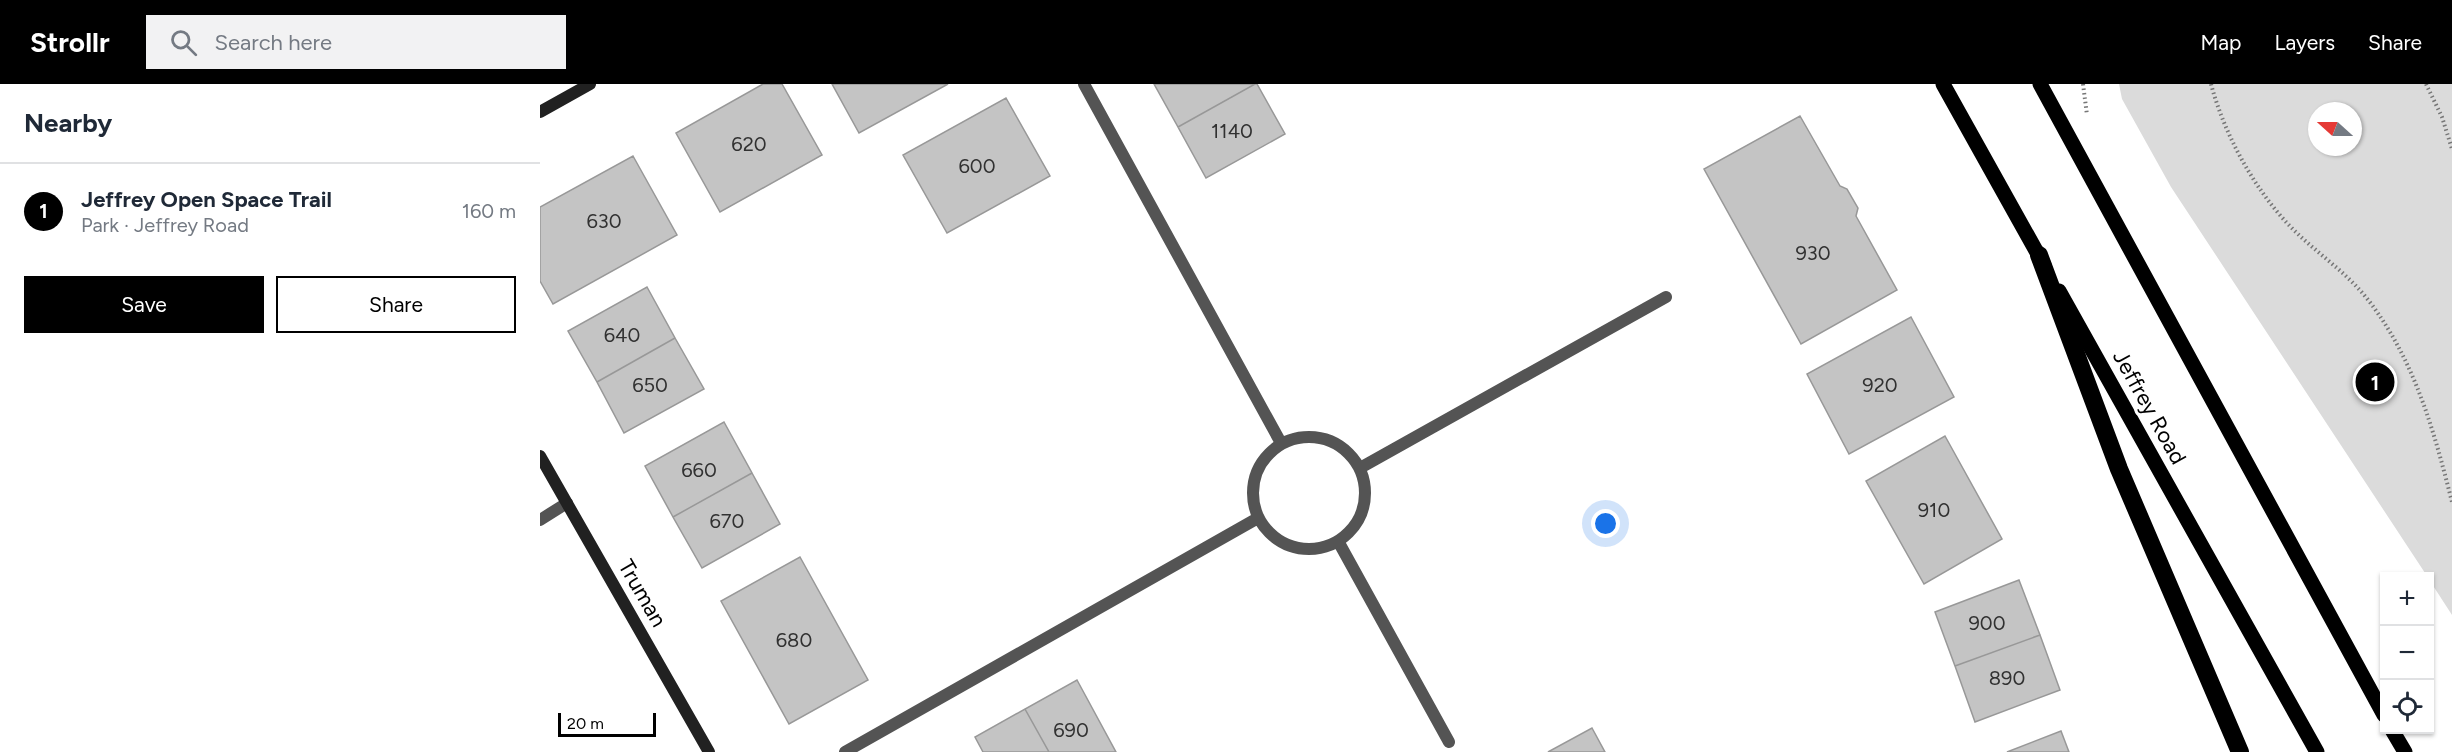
<!DOCTYPE html>
<html lang="en">
<head>
<meta charset="utf-8">
<style>
	:root { --surface:#fff; --page:#f2f2f3; --text:#1f2937; --muted:#747a83; --line:#e0e1e3; --accent:#000 }
	body { margin:0; font-family:Figtree,sans-serif; background:var(--page); color:var(--text) }
	.controls { position:absolute; right:18px; bottom:18px; display:grid; overflow:hidden; border-radius:0px; box-shadow:0 2px 4px #0004 }
	.controls button { width:54px; height:54px; display:grid; place-items:center; padding:0; border:0; border-bottom:2px solid var(--line); background:var(--surface); color:var(--text); font:30px sans-serif }
	.compass { position:absolute; left:1768px; top:18px; width:54px; height:54px; border-radius:50%; background:var(--surface); box-shadow:0 2px 4px #0004; rotate:291deg }
	.scale { position:absolute; left:18px; bottom:15px; width:98px; box-sizing:border-box; padding-left:6px; border:3px solid #000; border-top:0; font-size:16px; line-height:21px; white-space:nowrap; color:#000; -webkit-text-stroke:4px #fff; paint-order:stroke }
	.you { position:absolute; left:1066px; top:440px; width:21px; height:21px; margin:-15px; border:4px solid #fff; border-radius:50%; background:#1a73e8; box-shadow:0 0 0 9px #1a73e833 }
	.badge { display:grid; place-items:center; width:39px; height:39px; border-radius:50%; background:var(--accent); color:#fff; font-size:20px; font-weight:700 }
	.pin { position:absolute; translate:-50% -50%; border:3px solid #fff; box-shadow:0 2px 6px #0006 }
	.list { margin:0; padding:0; list-style:none }
	h2 { display:flex; justify-content:space-between; align-items:center; height:78px; margin:0; padding:0 24px; font-size:26px }
	h2 small { font-size:20px; font-weight:400; color:var(--muted) }
	.list li { display:grid; grid-template-columns:39px 1fr auto; gap:18px; align-items:center; box-sizing:border-box; height:96px; padding:0 24px; border-top:2px solid var(--line) }
	.list b { display:block; font-size:22px; white-space:nowrap }
	.list p { margin:0; font-size:20px; white-space:nowrap; color:var(--muted) }
	.list em { font-size:20px; font-style:normal; color:var(--muted) }
	.actions { display:flex; gap:12px; padding:18px 24px }
	.actions a { flex:1; padding:14px 0; border:2px solid var(--accent); border-radius:0px; text-align:center; font-size:21px; color:var(--accent) }
	.actions .main { background:var(--accent); color:#fff }
	.icon { flex:none; width:33px; height:33px; fill:none; stroke:currentColor; stroke-width:2; stroke-linecap:round; stroke-linejoin:round }
	.map { position:relative; flex:none; width:1912px; height:668px; overflow:hidden }
	header { display:flex; align-items:center; gap:36px; box-sizing:border-box; height:84px; padding:0 30px; background:var(--accent); color:#fff }
	header strong { font-size:28px }
	nav { display:flex; gap:33px; margin-inline-start:auto; font-size:21px }
	.search { width:420px; height:54px; background:var(--page); display:flex; align-items:center; gap:15px; box-sizing:border-box; padding:0 21px; border-radius:0px; color:var(--muted); font-size:22px }
	main { display:flex }
	aside { flex:1; background:var(--surface) }
	.map>svg:first-child { display:block }
</style>
</head>
<body>
<header>
<strong>Strollr</strong>
<div class="search"><svg class="icon" aria-label="search" viewBox="0 0 24 24"><circle cx="10" cy="10" r="6"/><path d="M15 15l6 6"/></svg>Search here</div>
<nav><a>Map</a><a>Layers</a><a>Share</a></nav>
</header>
<main>
<aside>
<h2>Nearby<small></small></h2>
<ul class="list">
<li><span class="badge">1</span><div><b>Jeffrey Open Space Trail</b><p>Park · Jeffrey Road</p></div><em>160 m</em></li>
</ul>
<div class="actions"><a class="main">Save</a><a>Share</a></div>
</aside>
<div class="map">
<svg width="1912" height="668" viewBox="0 0 1912 668">
	<rect width="100%" height="100%" fill="#fff"/>
	<path fill="#dbdbdb" fill-rule="evenodd" d="M1579,0H1912V531L1890,497V492H1887L1631,103L1582,15ZM1777,27H1813V63H1777Z"/>
	<path fill="#c4c4c4" stroke="#989898" stroke-width="1.5" d="M223,0H242L282,71L180,128L136,49Z
		M292,0H408L319,49Z
		M614,0H715L638,43Z
		M715,0H717L745,50L666,94L638,43Z
		M466,14L510,92L407,149L363,71Z
		M1260,32L1300,102L1307,105L1318,124L1316,132L1357,206L1261,260L1164,85Z
		M93,72L137,151L13,220L0,197V123Z
		M107,203L135,254L57,298L28,247Z
		M1371,233L1414,313L1309,370L1267,290Z
		M135,254L164,305L84,349L57,298Z
		M184,338L212,389L133,433L105,382Z
		M1405,352L1462,455L1384,500L1326,397Z
		M212,389L240,440L162,484L133,433Z
		M260,473L328,596L249,640L181,517Z
		M1479,496L1500,551L1415,582L1395,528Z
		M1500,551L1520,606L1435,638L1415,582Z
		M537,596L576,668H509L485,625Z
		M485,625L509,668H443L435,653Z
		M1052,644L1065,668H1008Z
		M1521,647L1529,668H1467Z"/>
	<g fill="none" stroke-linecap="round" stroke-linejoin="round">
		<path stroke="#767676" stroke-width="4" stroke-dasharray="1.5 3" stroke-linecap="butt" d="M1543,0L1547,31
			M1671,0C1684,49 1712,101 1747,139C1773,167 1806,187 1829,217C1875,277 1894,347 1912,418
			M1886,0L1902,33L1912,65"/>
		<path stroke="#545454" stroke-width="12" d="M544,0L741,359
			M713 409a56 56 0 1 1 112 0a56 56 0 1 1-112 0Z
			M820,384L1126,213
			M0,436L27,419
			M798,457L909,658
			M305,668L718,434"/>
		<path stroke="#212121" stroke-width="12" d="M0,28L50,0
			M0,372L169,668"/>
		<path stroke="#000" stroke-width="15" d="M1403,0L1504,181
			M1500,0L1844,631
			M1519,207L1777,668
			M1852,646L1865,668"/>
		<path stroke="#000" stroke-width="18" d="M1499,171L1579,385L1700,668"/>
	</g>
	<g text-anchor="middle" stroke-width="6" stroke-linejoin="round" paint-order="stroke">
		<g font-size="20" fill="#313131">
			<text x="692" y="54">1140</text>
			<text x="209" y="67">620</text>
			<text x="437" y="89">600</text>
			<text x="64" y="144">630</text>
			<text x="1273" y="176">930</text>
			<text x="82" y="258">640</text>
			<text x="110" y="308">650</text>
			<text x="1340" y="308">920</text>
			<text x="159" y="393">660</text>
			<text x="1394" y="433">910</text>
			<text x="187" y="444">670</text>
			<text x="1447" y="546">900</text>
			<text x="254" y="563">680</text>
			<text x="1467" y="601">890</text>
			<text x="531" y="653">690</text>
		</g>
		<g font-size="22" fill="#000" stroke="#fff">
			<text transform="translate(1610 323) rotate(61)" y="8">Jeffrey Road</text>
			<text transform="translate(103 509) rotate(60)" y="8">Truman</text>
		</g>
	</g>
</svg>
<div class="controls">
<button>+</button>
<button>−</button>
<button><svg class="icon" aria-label="locate" viewBox="0 0 24 24"><circle cx="12" cy="12" r="6"/><path d="M12 2v4M12 18v4M2 12h4M18 12h4"/></svg></button>
</div>
<svg class="compass" viewBox="-18 -18 36 36"><path d="M0-13l5 13h-10z" fill="#e53935"/><path d="M0 13l5-13h-10z" fill="#747a83"/></svg>
<div class="scale">20 m</div>
<div class="you"></div>
<div class="pin badge" style="left:1835px;top:298px">1</div>
</div>
</main>
</body>
</html>
